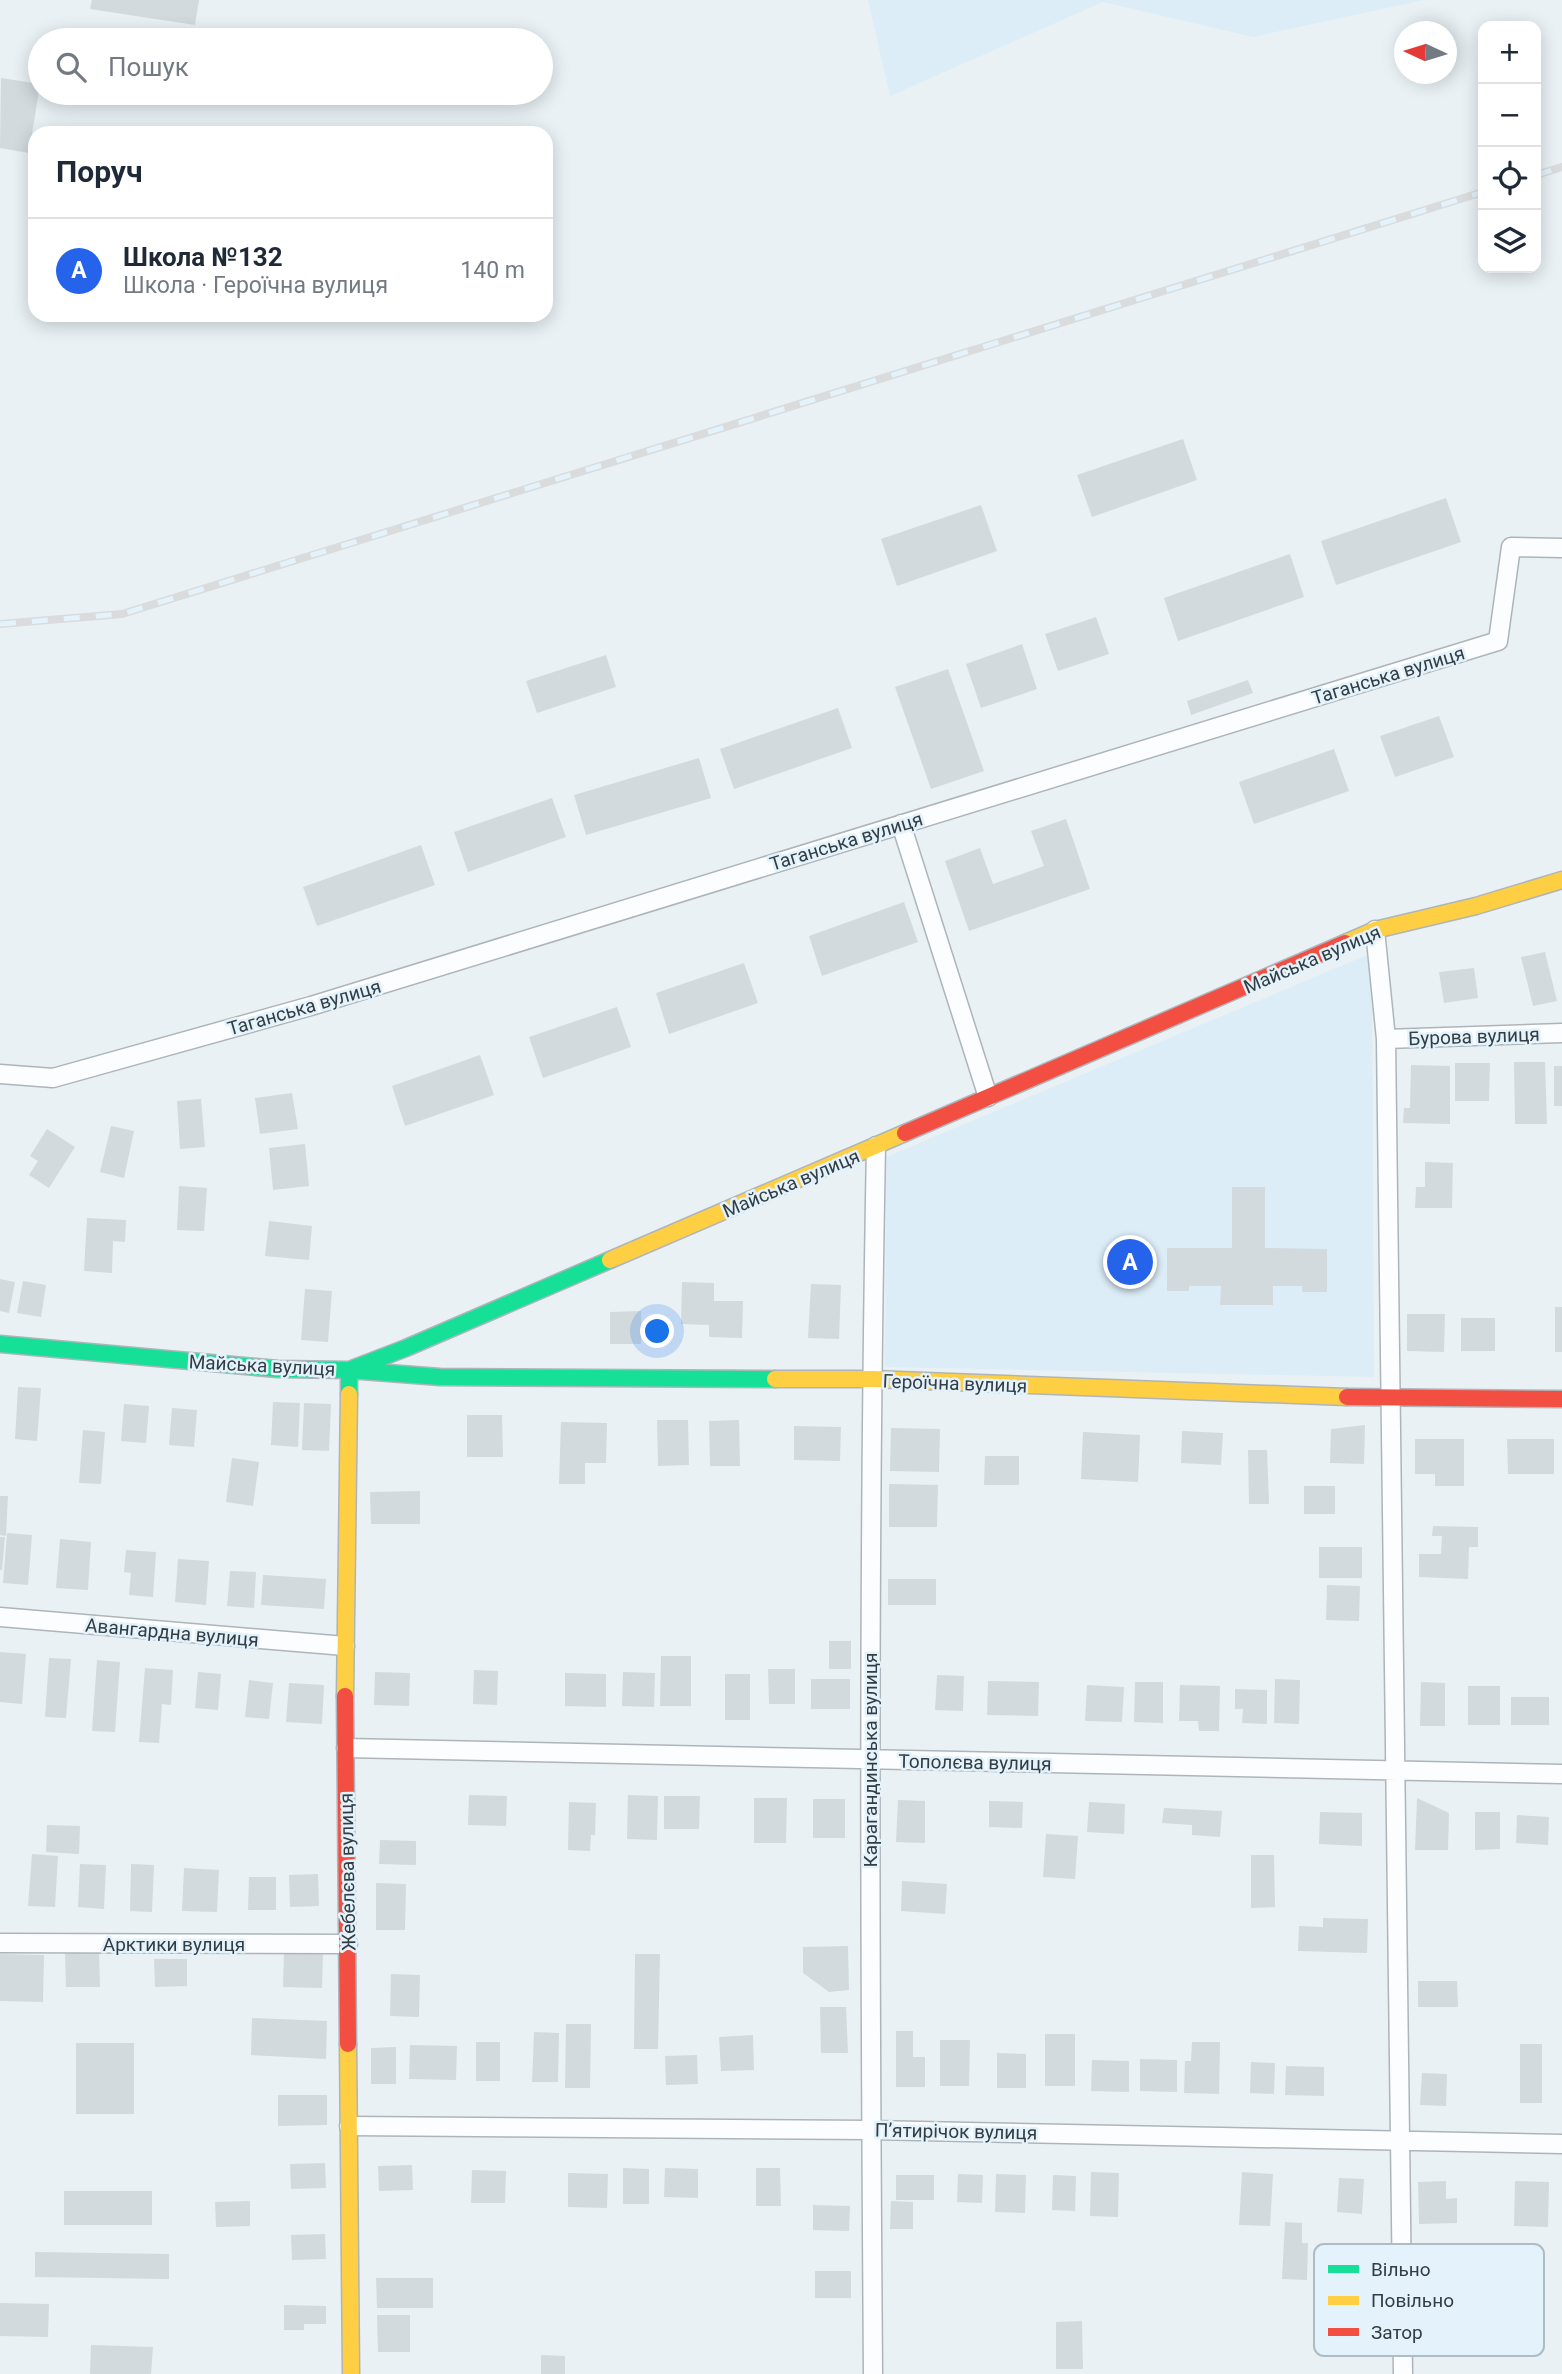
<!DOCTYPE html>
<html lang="uk">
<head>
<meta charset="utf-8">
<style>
	:root { --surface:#fff; --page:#f6f6f7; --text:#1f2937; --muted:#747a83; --line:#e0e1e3; --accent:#2563eb }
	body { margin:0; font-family:Roboto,sans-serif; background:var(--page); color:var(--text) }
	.controls { position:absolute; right:21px; top:21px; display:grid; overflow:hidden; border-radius:14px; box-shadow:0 4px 18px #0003 }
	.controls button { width:63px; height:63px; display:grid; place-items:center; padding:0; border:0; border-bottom:2px solid var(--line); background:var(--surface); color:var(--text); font:35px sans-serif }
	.compass { position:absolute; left:1394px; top:21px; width:63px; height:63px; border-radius:50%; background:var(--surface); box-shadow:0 4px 18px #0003; rotate:274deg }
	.you { position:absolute; left:658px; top:1332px; width:24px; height:24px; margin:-18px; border:5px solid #fff; border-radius:50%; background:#1a73e8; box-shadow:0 0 0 10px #1a73e833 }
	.badge { display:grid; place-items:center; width:46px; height:46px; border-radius:50%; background:var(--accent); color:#fff; font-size:23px; font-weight:700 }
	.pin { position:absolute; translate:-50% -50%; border:4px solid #fff; box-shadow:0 2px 7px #0006 }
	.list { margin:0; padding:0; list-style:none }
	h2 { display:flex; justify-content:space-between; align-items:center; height:91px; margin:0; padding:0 28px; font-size:30px }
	h2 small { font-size:23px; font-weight:400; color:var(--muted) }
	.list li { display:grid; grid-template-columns:46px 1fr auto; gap:21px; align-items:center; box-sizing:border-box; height:105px; padding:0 28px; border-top:2px solid var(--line) }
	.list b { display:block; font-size:26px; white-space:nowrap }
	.list p { margin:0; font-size:23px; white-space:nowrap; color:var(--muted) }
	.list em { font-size:23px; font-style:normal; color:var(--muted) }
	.icon { flex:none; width:38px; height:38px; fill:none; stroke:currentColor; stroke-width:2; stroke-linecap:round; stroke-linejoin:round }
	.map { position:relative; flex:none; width:1562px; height:2374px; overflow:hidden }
	.search { position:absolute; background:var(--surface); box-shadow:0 4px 18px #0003; left:28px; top:28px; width:525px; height:77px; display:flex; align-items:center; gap:18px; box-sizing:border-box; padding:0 24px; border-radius:38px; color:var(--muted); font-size:26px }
	.panel { position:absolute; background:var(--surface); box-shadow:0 4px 18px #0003; left:28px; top:126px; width:525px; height:196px; border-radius:21px }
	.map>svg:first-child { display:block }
</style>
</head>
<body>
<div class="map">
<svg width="1562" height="2374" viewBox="0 0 1562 2374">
	<rect width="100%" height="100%" fill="#e9f1f5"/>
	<path fill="#dcedf8" d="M868,0H1424L1253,37L1103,2L890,96Z
		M1372,953L1374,1377L885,1367L886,1157Z"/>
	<path fill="#d2dade" d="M92,0H199L195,25L90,9Z
		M1,78L40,84L29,153L0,148Z
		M1183,439L1197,480L1092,517L1077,475Z
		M1446,498L1461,542L1336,585L1321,541Z
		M981,505L997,551L897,586L881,539Z
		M1290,554L1304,597L1178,641L1164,598Z
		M1096,617L1109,654L1058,671L1045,634Z
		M1022,644L1037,689L981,708L966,664Z
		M606,655L616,687L537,713L526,681Z
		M948,669L984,771L931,789L895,687Z
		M1248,680L1253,693L1191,715L1187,701Z
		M838,708L852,748L734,789L720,749Z
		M1439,716L1454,757L1395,777L1380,736Z
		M1334,749L1349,791L1254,824L1239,782Z
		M699,758L711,798L586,835L574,795Z
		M552,798L566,837L468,872L454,832Z
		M1066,819L1090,889L969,931L945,861L980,848L993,884L1044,866L1031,831Z
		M421,845L435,885L317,926L303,887Z
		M904,902L918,942L822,976L809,936Z
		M1545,952L1557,1001L1533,1006L1521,957Z
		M744,963L758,1003L669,1034L656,993Z
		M1474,968L1478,998L1444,1003L1439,972Z
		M617,1007L631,1047L543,1078L529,1037Z
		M480,1055L494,1095L405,1126L392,1086Z
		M1514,1062H1545L1547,1124H1515Z
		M1455,1063H1490L1489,1101H1455Z
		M1411,1065L1450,1066V1124L1403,1123L1404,1108H1410Z
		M1554,1066H1562V1106H1554Z
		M292,1093L298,1129L260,1134L255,1098Z
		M201,1099L205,1147L180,1149L177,1101Z
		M111,1126L134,1131L124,1178L100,1172Z
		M47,1129L75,1147L49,1188L29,1175L38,1161L30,1156Z
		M305,1144L309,1186L273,1190L269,1148Z
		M1425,1162L1453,1163L1452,1208H1415L1416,1187H1425Z
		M179,1186L207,1188L204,1231L177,1230Z
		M1232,1187H1265V1248L1327,1249V1292H1302V1286H1273V1305H1220L1221,1286H1189V1291H1167V1248H1232Z
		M87,1218L126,1220L125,1242L113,1241L112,1273L84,1271Z
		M269,1221L312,1226L309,1260L265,1256Z
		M0,1279L15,1282L9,1313L0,1311Z
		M23,1281L46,1285L41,1317L17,1313Z
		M682,1282L714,1283V1301H743L742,1338L709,1337V1325L681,1324Z
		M811,1284L841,1285L839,1339L808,1338Z
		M305,1289L332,1291L328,1342L301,1340Z
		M1555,1307H1562V1352H1555Z
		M641,1311V1344H610V1312Z
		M1407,1314H1445L1444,1352L1407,1351Z
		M1461,1318H1495V1351H1461Z
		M18,1387L41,1388L37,1441L15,1439Z
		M273,1402L300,1403L298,1447L271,1445Z
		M304,1403L331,1404L329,1451L302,1450Z
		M124,1404L149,1406L146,1443L121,1441Z
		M172,1408L197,1410L194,1447L169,1445Z
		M467,1415H502L503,1457H467Z
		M657,1420H688L689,1465L658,1466Z
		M739,1420L740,1466H710L709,1421Z
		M561,1422L607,1423L606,1463H585V1484H559Z
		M1365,1425L1364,1464L1330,1463L1331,1429Z
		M794,1426L841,1427L840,1461L794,1460Z
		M891,1428L940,1429L939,1472L890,1471Z
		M83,1430L105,1432L101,1484L79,1483Z
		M1182,1431L1223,1433L1221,1465L1181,1463Z
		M1083,1432L1140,1435L1138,1482L1081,1479Z
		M1415,1439H1464V1486H1435V1474H1415Z
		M1507,1439H1554V1474H1508Z
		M1248,1450H1267L1269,1504H1249Z
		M985,1456H1019V1485H984Z
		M232,1458L259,1462L253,1506L226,1502Z
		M889,1484L938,1485L937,1527H889Z
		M1304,1486H1335V1514H1304Z
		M420,1491V1524H371L370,1492Z
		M0,1496H8L6,1536L0,1535Z
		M1433,1526L1478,1527V1547H1469L1468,1579L1419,1577V1554H1441L1442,1536H1432Z
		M7,1533L32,1535L28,1585L3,1583Z
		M0,1537H5L2,1570H0Z
		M60,1539L91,1542L88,1590L56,1588Z
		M1319,1547H1362V1578H1319Z
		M126,1550L156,1552L153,1597L129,1595L131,1573L124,1572Z
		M178,1559L209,1561L206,1605L175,1602Z
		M230,1571L256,1572L254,1608L227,1606Z
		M263,1575L326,1579L324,1609L261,1605Z
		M888,1579H936V1605H888Z
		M1327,1585L1360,1586L1359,1621L1326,1620Z
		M829,1641H851V1669H829Z
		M0,1652L26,1654L22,1704L0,1702Z
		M661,1656H691V1706H660Z
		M49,1658L71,1659L66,1718L45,1717Z
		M97,1660L120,1662L115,1732L92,1731Z
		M145,1668L173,1670L171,1705L162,1704L159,1743L139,1742Z
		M768,1669H795V1704H769Z
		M474,1670L498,1671L497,1705L473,1704Z
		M198,1672L221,1674L218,1710L195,1708Z
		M375,1672L410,1673L409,1706L374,1705Z
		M623,1672L655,1673L654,1707L622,1706Z
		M565,1673L606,1674V1707L565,1706Z
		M725,1674H750V1720H725Z
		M937,1675L964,1676L963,1711L935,1710Z
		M811,1679H850V1709H811Z
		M1275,1679L1300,1680L1299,1724L1274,1723Z
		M249,1680L273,1683L269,1719L245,1717Z
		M988,1681L1039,1682L1038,1716L987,1715Z
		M1135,1682H1163V1723L1134,1722Z
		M1421,1682L1445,1683V1726H1420Z
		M289,1683L324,1685L322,1724L286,1722Z
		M1087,1685L1124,1687L1122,1722L1085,1721Z
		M1180,1685L1220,1686L1219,1731H1199L1198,1721H1179Z
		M1468,1686H1500V1725H1468Z
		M1235,1689L1267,1690V1724L1242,1723L1243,1709H1235Z
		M1511,1697H1549V1725H1511Z
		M469,1795L507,1796L506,1826L468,1825Z
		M628,1795L658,1796L657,1840L627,1839Z
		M664,1796H700L699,1829H664Z
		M754,1798H787L786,1843H754Z
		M1417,1798L1449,1813L1448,1850H1415Z
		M813,1799H845V1838H813Z
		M898,1800L925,1801V1843L896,1842Z
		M989,1801L1023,1802L1022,1828L989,1827Z
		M569,1802L596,1803L595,1835H591L590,1851L568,1850Z
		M1089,1802L1125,1804L1124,1834L1087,1832Z
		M1164,1808L1222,1811L1220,1837L1192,1835V1825L1162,1823Z
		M1320,1812L1362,1813V1846L1319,1844Z
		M1475,1812H1500V1849L1475,1850Z
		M1517,1815L1549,1817L1548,1845L1516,1843Z
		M47,1825L80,1826L79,1854L46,1852Z
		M1046,1834L1078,1836L1075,1879L1043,1877Z
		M380,1840L416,1841V1865L379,1864Z
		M32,1854L58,1856L55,1907L28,1906Z
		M1251,1855H1274L1275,1907L1251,1908Z
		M80,1864L106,1865L104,1909L78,1907Z
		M131,1864L154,1865L152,1912L130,1911Z
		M184,1868L219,1870L217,1912L182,1911Z
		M318,1874L319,1906L290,1907L289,1875Z
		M249,1877H276V1910H248Z
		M902,1881L947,1884L945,1914L901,1911Z
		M376,1883L406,1884L405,1930H376Z
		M1323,1918L1368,1919L1367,1953L1298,1951L1299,1926L1323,1927Z
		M848,1946L849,1990L829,1992L803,1973V1947Z
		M65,1952H99L100,1987H66Z
		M284,1952L323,1953L322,1988L283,1987Z
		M0,1954L44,1955L43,2002L0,2001Z
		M635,1954H660L658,2049H634Z
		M154,1959H187V1986L155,1987Z
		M391,1974L420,1975L419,2017L390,2016Z
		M1418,1981H1457L1458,2007H1418Z
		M820,2007H846L848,2053H821Z
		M252,2018L327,2021L326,2059L251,2055Z
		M566,2024H591L590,2088H565Z
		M896,2031H913V2057H925V2087H896Z
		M534,2032L559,2033L558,2082H532Z
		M1045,2034H1075V2086H1045Z
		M753,2035L754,2070L721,2071L719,2037Z
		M940,2040H970L969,2086H940Z
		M476,2042H500V2081H476Z
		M1192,2042H1220L1219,2094L1184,2093L1185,2061H1191Z
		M76,2043H134V2114H76Z
		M1520,2044H1542V2103H1520Z
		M410,2045L457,2046L456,2080L409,2079Z
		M396,2047V2084H371V2048Z
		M997,2053L1026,2054V2088H997Z
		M697,2055L698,2084L666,2085L665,2056Z
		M1140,2059L1177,2060V2092L1140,2091Z
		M1092,2060L1129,2061V2092L1091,2091Z
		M1251,2062L1275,2063L1274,2094L1250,2093Z
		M1286,2066L1324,2067V2096L1285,2095Z
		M1422,2073L1447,2074L1446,2106L1420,2105Z
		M278,2095H327V2125L278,2126Z
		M325,2163L326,2188L291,2189L290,2164Z
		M412,2165L413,2190L379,2191L378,2166Z
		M623,2168L649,2169V2204H623Z
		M665,2168L698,2169V2198L664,2197Z
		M756,2168H780L781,2206H756Z
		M472,2170L506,2171L505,2203H471Z
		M1091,2172L1119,2173L1118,2217L1090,2216Z
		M1242,2172L1273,2174L1270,2226L1239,2225Z
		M568,2173L608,2174L607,2208L568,2207Z
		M958,2174L983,2175L982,2203L957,2202Z
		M996,2174L1026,2175L1025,2213L995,2212Z
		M896,2175H934V2200H896Z
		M1053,2175L1076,2176L1075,2211L1052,2210Z
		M1339,2178L1364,2179L1362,2214L1337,2212Z
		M1446,2181V2199L1457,2198V2223L1419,2224L1418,2182Z
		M1515,2181L1549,2182L1548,2227L1514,2226Z
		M64,2191H152V2225H64Z
		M250,2201V2226L216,2227L215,2202Z
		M891,2201L913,2202V2229H890Z
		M813,2205L850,2206L849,2231L813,2230Z
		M1285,2222L1302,2223V2243H1308L1307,2280L1282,2279Z
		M325,2234L326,2259L292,2260L291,2235Z
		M35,2252L169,2254V2279L35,2277Z
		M815,2271H851V2298H815Z
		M376,2278H433V2308H377Z
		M0,2303L49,2304L48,2337L0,2336Z
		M284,2305L326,2306V2324H304V2330H284Z
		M377,2315H410V2352H378Z
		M1082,2321L1083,2369H1056V2322Z
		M91,2345L153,2347L151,2374H90Z
		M541,2355L565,2356V2374H541Z"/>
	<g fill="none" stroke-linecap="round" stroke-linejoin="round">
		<g stroke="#aeb5ba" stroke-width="21">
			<path id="street" d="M901,824L988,1097
				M1375,930L1386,1039L1403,2374
				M1386,1039L1562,1033
				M0,1074L53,1078L311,1006L1498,641L1511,547L1562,548
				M0,1617L345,1646
				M346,1748L1562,1774
				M0,1943L348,1944
				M349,2126L871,2130L1562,2144
				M873,2374C870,1965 868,1555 876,1146"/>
		</g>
		<g stroke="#aeb5ba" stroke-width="19">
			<path id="fast" d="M0,1344L278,1369L349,1370L406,1348L610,1260
				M349,1394V1370L440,1377L775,1379"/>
		</g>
		<g stroke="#aeb5ba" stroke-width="19">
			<path id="slow" d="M1345,943L1375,930L1476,906L1562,880
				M610,1260L905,1133
				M775,1379H872L1347,1397
				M345,1696L349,1394
				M348,2044L351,2374"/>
		</g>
		<g stroke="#aeb5ba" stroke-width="19">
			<path id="jam" d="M905,1133L1345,943
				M1347,1397L1562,1399
				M345,1696L348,2044"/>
		</g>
		<use href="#street" stroke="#fcfdfe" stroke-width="18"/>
		<use href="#fast" stroke="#16e098" stroke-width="16"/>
		<use href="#slow" stroke="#ffcf43" stroke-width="16"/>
		<use href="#jam" stroke="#f24e42" stroke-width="16"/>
		<g stroke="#d9dbdc" stroke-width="8">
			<path id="rail" d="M1536,175L1562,167
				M0,624L122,614L1483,192"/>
		</g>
		<use href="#rail" stroke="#e3f2fb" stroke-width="5" stroke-dasharray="16" stroke-linecap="butt"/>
	</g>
	<g text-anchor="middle" stroke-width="5" stroke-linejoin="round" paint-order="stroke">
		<g font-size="19" fill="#333d43" stroke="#e3f2fb">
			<text transform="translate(1388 675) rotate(-17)" y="7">Таганська вулиця</text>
			<text transform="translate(846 841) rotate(-17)" y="7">Таганська вулиця</text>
			<text transform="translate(1312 959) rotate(-23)" y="7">Майська вулиця</text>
			<text transform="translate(304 1007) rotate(-16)" y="7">Таганська вулиця</text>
			<text transform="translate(1474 1036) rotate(-2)" y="7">Бурова вулиця</text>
			<text transform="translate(791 1183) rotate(-23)" y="7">Майська вулиця</text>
			<text transform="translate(262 1365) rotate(3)" y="7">Майська вулиця</text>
			<text transform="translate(955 1383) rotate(2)" y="7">Героїчна вулиця</text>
			<text transform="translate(172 1632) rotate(5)" y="7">Авангардна вулиця</text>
			<text transform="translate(870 1760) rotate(-90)" y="7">Карагандинська вулиця</text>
			<text transform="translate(975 1762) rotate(1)" y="7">Тополєва вулиця</text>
			<text transform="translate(347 1872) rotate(-91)" y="7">Жебелєва вулиця</text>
			<text x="174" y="1951">Арктики вулиця</text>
			<text transform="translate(956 2131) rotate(1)" y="7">П’ятирічок вулиця</text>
		</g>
	</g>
	<rect x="1314" y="2244" width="230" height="112" rx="10" fill="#e3f2fb" stroke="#aebcc4" stroke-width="2"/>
	<rect x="1328" y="2265" width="31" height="8" fill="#16e098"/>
	<rect x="1328" y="2296" width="31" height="9" fill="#ffcf43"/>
	<rect x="1328" y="2328" width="31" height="8" fill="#f24e42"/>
	<g font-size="19" fill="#333d43">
		<text x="1371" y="2276">Вільно</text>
		<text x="1371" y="2307">Повільно</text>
		<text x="1371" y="2339">Затор</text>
	</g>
</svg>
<div class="controls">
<button>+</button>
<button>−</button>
<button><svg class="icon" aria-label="locate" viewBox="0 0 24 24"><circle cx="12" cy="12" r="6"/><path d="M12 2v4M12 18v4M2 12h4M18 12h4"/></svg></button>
<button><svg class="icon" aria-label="layers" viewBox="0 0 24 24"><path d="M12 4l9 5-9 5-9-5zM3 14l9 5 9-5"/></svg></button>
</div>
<svg class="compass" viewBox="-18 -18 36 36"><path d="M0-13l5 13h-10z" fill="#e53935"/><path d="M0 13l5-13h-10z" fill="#747a83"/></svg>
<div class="you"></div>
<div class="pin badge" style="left:1130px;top:1262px">A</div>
<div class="search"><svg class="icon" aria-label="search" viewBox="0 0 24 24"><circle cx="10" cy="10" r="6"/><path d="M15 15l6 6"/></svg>Пошук</div>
<section class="panel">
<h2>Поруч<small></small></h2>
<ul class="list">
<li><span class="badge">A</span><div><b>Школа №132</b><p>Школа · Героїчна вулиця</p></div><em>140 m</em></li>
</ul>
</section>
</div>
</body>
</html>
